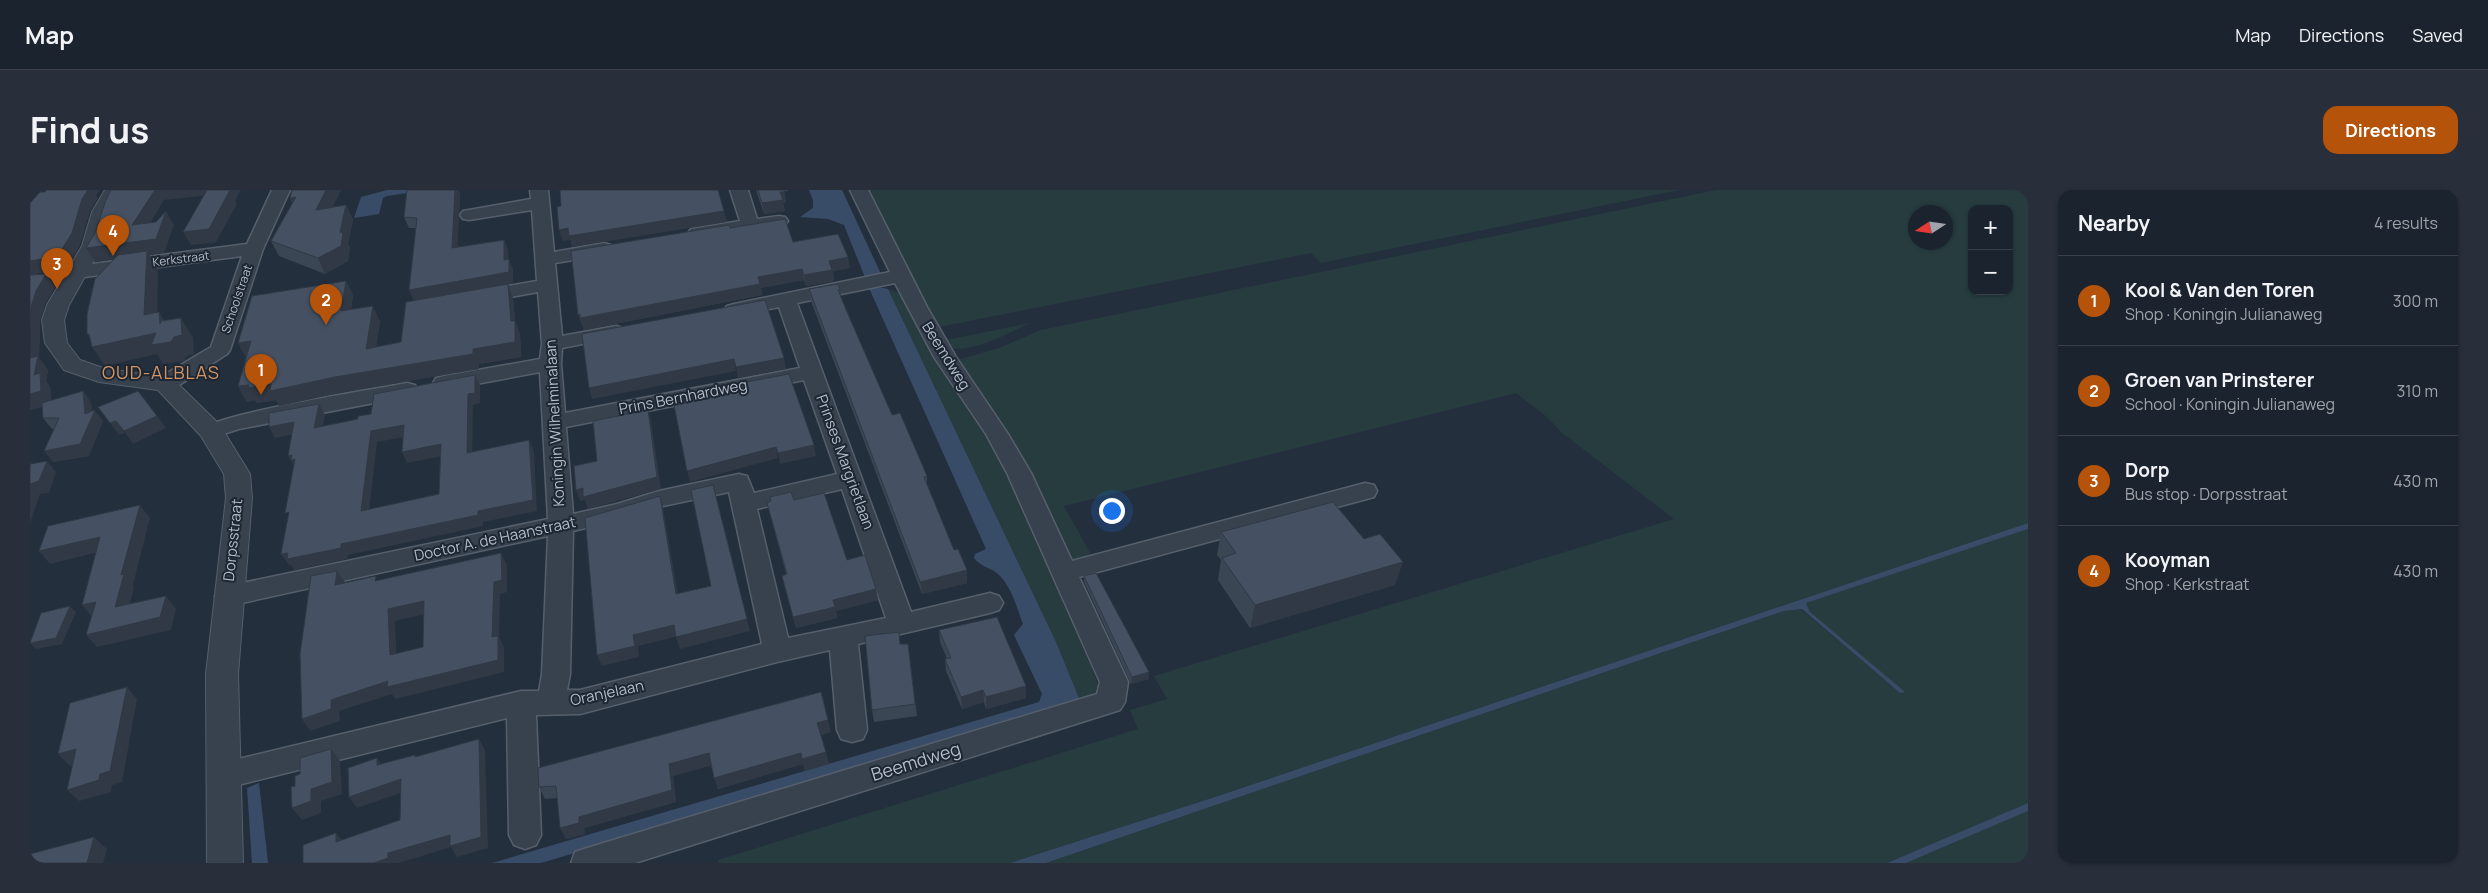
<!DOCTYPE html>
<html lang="en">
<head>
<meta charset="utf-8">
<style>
	:root { --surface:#1b232e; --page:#282f3a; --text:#f1f3f6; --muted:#a0a4aa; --line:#39404a; --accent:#b45309 }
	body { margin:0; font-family:Manrope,sans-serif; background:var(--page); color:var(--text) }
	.controls { position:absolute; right:15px; top:15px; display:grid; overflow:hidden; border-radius:10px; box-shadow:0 1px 4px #0004 }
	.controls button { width:45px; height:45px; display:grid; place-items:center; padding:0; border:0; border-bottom:1px solid var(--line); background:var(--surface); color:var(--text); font:25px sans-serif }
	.compass { position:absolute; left:1878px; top:15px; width:45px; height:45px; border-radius:50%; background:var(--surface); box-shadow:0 1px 4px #0004; rotate:258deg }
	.you { position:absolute; left:1081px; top:320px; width:18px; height:18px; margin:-12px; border:4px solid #fff; border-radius:50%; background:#1a73e8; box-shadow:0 0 0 8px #1a73e833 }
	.badge { display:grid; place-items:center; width:32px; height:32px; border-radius:50%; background:var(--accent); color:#fff; font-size:16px; font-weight:700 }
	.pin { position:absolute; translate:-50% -41px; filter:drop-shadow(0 1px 2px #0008) }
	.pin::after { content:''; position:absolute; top:26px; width:18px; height:15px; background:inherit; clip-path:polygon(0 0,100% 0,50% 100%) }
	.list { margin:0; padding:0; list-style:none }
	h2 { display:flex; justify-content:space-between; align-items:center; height:65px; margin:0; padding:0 20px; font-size:21px }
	h2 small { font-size:16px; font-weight:400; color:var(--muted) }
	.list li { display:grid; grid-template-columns:32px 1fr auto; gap:15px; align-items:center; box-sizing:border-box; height:90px; padding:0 20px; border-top:1px solid var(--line) }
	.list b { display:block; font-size:19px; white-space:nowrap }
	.list p { margin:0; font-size:16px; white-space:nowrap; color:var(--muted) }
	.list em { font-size:16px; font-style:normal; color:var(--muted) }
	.map { position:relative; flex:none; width:1998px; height:673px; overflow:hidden; border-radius:15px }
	header { display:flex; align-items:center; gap:30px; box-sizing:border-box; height:70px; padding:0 25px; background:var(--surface); border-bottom:1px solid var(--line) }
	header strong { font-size:24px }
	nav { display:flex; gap:28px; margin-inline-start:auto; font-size:18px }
	.intro { display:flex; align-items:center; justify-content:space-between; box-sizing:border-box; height:120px; padding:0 30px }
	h1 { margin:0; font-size:35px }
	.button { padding:12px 22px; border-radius:15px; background:var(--accent); color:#fff; font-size:18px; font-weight:700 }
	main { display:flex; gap:30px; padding:0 30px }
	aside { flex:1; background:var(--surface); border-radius:15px; box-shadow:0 1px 4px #0004 }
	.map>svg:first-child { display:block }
</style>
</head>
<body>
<header>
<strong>Map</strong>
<nav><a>Map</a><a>Directions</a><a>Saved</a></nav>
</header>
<div class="intro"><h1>Find us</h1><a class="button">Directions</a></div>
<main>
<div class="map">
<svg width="1998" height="673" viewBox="0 0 1998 673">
	<rect width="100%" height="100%" fill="#242f3e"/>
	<path fill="#263c3f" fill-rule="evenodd" d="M832,0H1649L1291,73L1281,63L904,138Z
		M1686,0H1998V333L1188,606L980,673H689L688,670L1108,539L1100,520L1137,509L1124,486L1644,329L1531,242L1517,227L1486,203L1034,316L1063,368L1040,372L927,170L969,158L1011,140ZM1942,19H1979V101H1942ZM1886,22H1916V52H1886Z
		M858,99L867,102L874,108L889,141L962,246L983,288L1003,341L1062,478L1070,501L1065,507L1051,513L1026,452Z
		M1000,133C974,145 945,163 915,158L911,151Z
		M1998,339V613L1857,673H1016L1754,421L1771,419L1870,503L1780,422L1775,413Z
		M1998,621V673H1876Z"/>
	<path fill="#394c67" d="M357,0H398L357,6L353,8L349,24L324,28L331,7Z
		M779,0H812L851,84L836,90L814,35L798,29L770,27L783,18V10Z
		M848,97L858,99L1026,452L1051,513L511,673H462L1009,512L1012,504L984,445L993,434C987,418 981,395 967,383C959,377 951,377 944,368L945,364L956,359L839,98Z
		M1998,333V339L1776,413L1780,422L1875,502L1870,503L1772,419L1754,421L1016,673H980L1188,606Z
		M229,593L238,673H222L217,598Z
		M1998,613V621L1876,673H1857Z"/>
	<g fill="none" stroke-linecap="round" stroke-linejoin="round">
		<g stroke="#565f6c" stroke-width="3">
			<path id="minor" d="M242,0H260L233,59L200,160L197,164L143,199L135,201L127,199L124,194L127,189L181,157L212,66L47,88L40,86L37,82L40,78L47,76L217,54Z
				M500,0H518L524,62L574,53L581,55L583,59L581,63L574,65L525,73L532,146L586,136L593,138L596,142L593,146L532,158L531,174L535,223L770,178L749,117L704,126L697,124L694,120L697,116L704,114L860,82L820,0H838L897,117L926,167L978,244L1001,283L1042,371L1335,293L1344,295L1347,301L1344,307L1049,387L1098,492L1095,512L1090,520L605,673H541L545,662L557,658L1067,504L1070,492L977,283L956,244L904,167L865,93L767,113L881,422L960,403L969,406L973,413L969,420L960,423L828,454L837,540L833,549L822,552L811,549L807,540L800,460L747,472L550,524L506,525L511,645L506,655L495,659L484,655L479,645L477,528L192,599L181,595L177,586L181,577L192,573L491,501H509L512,484L518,346L198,416L189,413L185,406L189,399L198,396L518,329L510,182L414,200L406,198L403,193L406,188L414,186L510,169L512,154L508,102L448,113L441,111L438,107L441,103L448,101L507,91L502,20L439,30L433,29L430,25L433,21L439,20L501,9ZM774,190L807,284L724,303L717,286L709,284L629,301L587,314L543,324L536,237ZM812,299L856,428L758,448L727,319ZM699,302L732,454L550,500H537L540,484L543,341L590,330L633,316Z
				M700,0H718L727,29L749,26L755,27L758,31L755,35L749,36L667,48L661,47L658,43L661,39L710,31Z
				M377,193L385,195L388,200L385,205L209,239L181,248L173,246L170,241C181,224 347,199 377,193Z"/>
		</g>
		<g stroke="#565f6c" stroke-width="2">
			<path id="tertiary" d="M75,0H93L82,22L72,56L39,115L34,130L37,153L50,170L73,178L143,189L190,235L220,284L222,308L208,484L213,673H177L176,484L196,308L194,284L171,246L128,200L69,192L34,180L15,153L12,130L17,115L52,56L62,22Z"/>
		</g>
		<use href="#minor" fill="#38414e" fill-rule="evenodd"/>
		<use href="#tertiary" fill="#38414e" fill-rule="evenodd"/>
	</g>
	<path fill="#3b4654" d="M311,0L302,17L316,15L323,30L318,53L320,58L318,71L295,84L249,66L241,51L262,13L260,8Z
		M377,0H428L430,4L427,57L474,50L478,61V69L483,80V93L478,94L483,108L485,131L490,145L491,167L449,174V179L313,202L249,216L246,210L227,213L225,210L217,212L208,196L216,167L208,153L316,91L323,105L321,120L350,131L346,157L371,152L384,111L386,38H379L374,27Z
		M726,0H758V1H754L756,13H753L755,21L734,24Z
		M700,38L763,52L820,78L803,81L804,91L776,96L774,90L731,98L732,105L554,140L553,136H552Z
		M16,84L25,97L15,114L10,130L9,168L18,180L16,191L20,197L21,211L53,201L61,213L62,221L73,231L59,266L23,272L24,239H22L13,228L0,85Z
		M779,99H810L811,108L817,122L862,225L897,286V295L924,360L937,380V393L892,404L781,111Z
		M764,310L817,370L846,399L848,410L806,421L807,428L766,438L752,386L756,384L737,313Z
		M1191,342L1365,395L1220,438L1188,390L1191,370L1187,365Z
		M1054,386L1119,489L1101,494L1054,392Z
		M909,440L996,508L956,519L954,512L932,519L916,481L915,469H917L910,452Z
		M870,454H878L887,526L844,532L842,520Z
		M801,542L791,545L799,574L775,581L773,574L688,599L681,575L643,586L646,612L554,638L555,644L536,649L527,608L515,609L509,597Z"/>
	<path fill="#303945" d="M58,0H70L66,5L68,8L60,21L50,55L36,79L0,85V71L52,9Z
		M125,0H187L189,4L134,10L111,48L102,35Z
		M197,0H211L205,11L207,14L186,52L161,55L153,42Z
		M296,0H311L294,35L286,20Z
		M425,0H428L430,4L427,69L422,58Z
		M750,2H755L756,13H753L755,21L734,24L732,13Z
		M266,7L267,22L260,8Z
		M316,15L323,30L318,53L320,58L318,71L295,84L288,68L310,42Z
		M136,21L144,35L134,63L120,65L128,79L127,143L130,134L129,122L141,141L151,128L163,147L164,164L157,166L154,171L133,174L127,164L75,176L62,157H66L57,144L114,125L117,65L65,72L56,58L126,49Z
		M694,21L697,32L542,57L540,50L533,51L529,40Z
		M474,50L478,61V81L474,70Z
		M818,67L820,78L803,81L804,91L776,96L774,85L799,71Z
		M479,69L483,80V93L478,94L483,108L485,131L490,145L491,167L449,174V179L313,202L249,216L246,210L227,213L225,210L217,212L208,196L219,195L241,194L305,187L443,164L384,111L379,100Z
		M772,79L774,90L731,98L732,105L554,140L553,136H552L548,125L728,87Z
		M16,84L25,97L15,114L10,130L9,168L18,180L16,191L20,197L21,215L0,220V204L4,185L0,170L1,117L6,101Z
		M316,91L323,105L318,136L311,121Z
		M343,116L350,131L344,173L336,159Z
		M221,151L217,168L208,153Z
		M754,168L756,179L708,188L706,177Z
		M704,169L706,181L562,209L559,198Z
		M445,185L450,195V213L443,215L442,274L437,263L438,204Z
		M53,201L61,213L63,225L65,220L73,231L59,266L23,272L14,261L55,224Z
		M289,214L295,225L290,249L284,238Z
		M618,220L621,231L631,299L558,319L555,310L550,311L546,300Z
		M127,226L136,238L103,254L94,241Z
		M86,231L95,243L89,245L80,233Z
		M264,232L270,243L245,248L239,237Z
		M374,235L380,246L347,252L338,332L331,321L341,241Z
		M499,250L504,261L507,321L453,332V336L318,365L317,369L264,380L261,375H259L251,364L311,354L448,321Z
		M411,254L417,265L377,273L372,262Z
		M784,255L786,266L750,274L748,263Z
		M746,257L748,268L660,292L657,281Z
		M262,265L272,280L265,277L258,266Z
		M17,271L26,282L19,303L10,304L0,333V293Z
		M683,295L720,441L650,459L646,447L717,429Z
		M630,306L633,318L650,416L646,404Z
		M110,315L120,328L103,395L104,397L96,430L85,417L91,385Z
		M70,347L80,359L20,374L9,361Z
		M471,363L477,375V402L470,404L469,447L474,457V482L365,509L362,504L309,521L310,531L280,541L272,529L301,510L462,447L464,392Z
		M1373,372L1365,395L1220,438L1225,415Z
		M937,380V393L892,404L890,392Z
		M307,381L315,392L305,395Z
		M846,399L848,410L806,421L807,428L766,438L763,427L803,410Z
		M136,406L146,419L141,440L67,457L56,445Z
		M394,411L400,423L365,431L367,477L360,465L358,419Z
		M66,412L63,428L52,415Z
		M40,416L46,422L32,454L6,459L0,453Z
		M644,435L648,446L608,456L609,467L572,476L567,465L603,445Z
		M1119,482V489L1101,494L1102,487Z
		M996,496V508L956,519V507Z
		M97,497L107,509L92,592L82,595L81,602L49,611L37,600L70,584Z
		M953,500L954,512L932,519L931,507Z
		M798,530L801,542L790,545L787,533Z
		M449,549L455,560L458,658L427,667L421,657L369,673H344L358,663Z
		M46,559L58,570L40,576L28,564Z
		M301,559L310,571L312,604L291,611V623L272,630L262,618L281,599Z
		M796,562L799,574L775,581L773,574L688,599L684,588L771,563Z
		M679,563L683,575L643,586L646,612L554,638L555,644L536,649L530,638L639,574Z
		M347,568L355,579L347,575Z
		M371,589L379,600L327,618L319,607Z
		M306,643L315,654L306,652Z
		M64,647L77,659L73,673H57Z"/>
	<path fill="#455162" stroke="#303945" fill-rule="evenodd" d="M16,0H58L52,9L42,43L27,67L0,71V13L10,2H15Z
		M81,0H125L102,35L126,32L136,21L126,49L56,58L65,43L76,10Z
		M177,0H200L179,39L153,42Z
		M262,0H296L286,20L316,15L310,42L313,43L311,56L288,68L241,51L266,7L260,8Z
		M377,0H425L422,58L474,50V70L479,69V82L379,100L387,28L374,27Z
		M530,0H688L694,21L539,46L538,38L529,40L527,17L531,16Z
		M728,0H754L755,2H750L753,10L732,13Z
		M755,29L763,52L808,44L818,67L799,71L802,80L774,85L772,79L728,87L730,94L550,128V124L548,125L541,61L699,35L700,38Z
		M117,61L114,125L129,122L130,134L131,131L151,128L152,145L144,147L141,152L121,155L126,143L62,157L59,144H57V124L65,89L88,65Z
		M16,84L6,101L1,117L0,137V85Z
		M316,91L311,121L343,116L336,159L371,152L376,112L478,94L481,131H485V152L443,159V164L305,187L240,201L241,194L218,198L219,195L208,196L221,151L208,153L222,106Z
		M808,94L810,99L808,100L817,122L862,225L870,223L897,286L894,287L924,360L928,359L937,380L890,392L779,99Z
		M735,110L754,168L706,177L704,169L559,198L552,144Z
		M8,166L4,185L10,183L11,201L0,204V168Z
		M759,184L784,255L748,263L746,257L657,281L644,215L713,201L711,193Z
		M445,185V203L438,204L437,263L499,250L503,310L448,321V325L311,354V358L257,369L258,363L251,364L259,322L255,323L265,269L261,270L262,265L258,266L264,232L239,237V223L289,214L284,238L328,229V226L341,224L344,204ZM374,235L372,262L411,254L409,304L331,321L341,241Z
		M53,201L55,224L65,220L50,254L14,261L29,228H13L12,213Z
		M108,201L127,226L94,241L86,231L80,233L68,217Z
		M618,220L627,287L553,307V298L546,300L544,276L567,271L563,231Z
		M17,271L9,291L0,294V274Z
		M683,295L717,429L646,447L644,435L603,445L605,456L567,465L555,328L630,306L646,404L681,396L661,300Z
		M761,302L764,310L794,303L817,370L835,365L846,399L803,410L805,417L763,427L752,386L757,384L737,313L741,311L740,307Z
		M1303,312L1334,349L1350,344L1373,372L1225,415L1192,368L1206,363L1191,342Z
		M110,315L91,385L94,384L85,417L136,406L130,427L56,445L66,412L52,415L70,347L9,361L18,336Z
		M471,363L472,390L464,392L462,447L468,446V470L357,497L358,491L301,510V519L272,529L270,464L281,386L307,381L305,395L346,386L345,391ZM394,411L393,457L360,465L358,419Z
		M1066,383L1119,482L1102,487L1054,386Z
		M40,416L26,448L0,453L11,423Z
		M967,427L996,496L956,507L953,500L931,507L915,469L921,468L909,440Z
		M869,442L870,454H878L885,514L842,520L835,446Z
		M97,497L80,581L70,584L69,590L37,600L46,559L28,564L40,513Z
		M791,502L798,530L787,533L796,562L772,569L771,563L684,588L679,563L639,574L642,600L549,627V633L530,638L526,596L509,597L508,578Z
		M449,549L451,647L420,656V645L358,663V668L344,673H273V655L306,643V652L370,630L371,589L319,607L318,578L347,568V575L385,565V567Z
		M301,559L302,592L281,599V611L262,618L261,597L265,596V586L270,584V568Z
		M64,647L57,673H0V664Z"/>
	<g text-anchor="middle" stroke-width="4" stroke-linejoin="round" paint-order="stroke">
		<g font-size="12" fill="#b4bcc9" stroke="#1d2633">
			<text transform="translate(151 69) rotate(-7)" y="4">Kerkstraat</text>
			<text transform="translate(207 109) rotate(-71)" y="4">Schoolstraat</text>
		</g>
		<g font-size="15" fill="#b4bcc9" stroke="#1d2633">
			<text transform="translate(916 166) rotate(58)" y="5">Beemdweg</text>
			<text transform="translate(653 207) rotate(-11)" y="5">Prins Bernhardweg</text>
			<text transform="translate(525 233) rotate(-93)" y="5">Koningin Wilhelminalaan</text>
			<text transform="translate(815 272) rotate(70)" y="5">Prinses Margrietlaan</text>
			<text transform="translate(465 349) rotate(-12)" y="5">Doctor A. de Haanstraat</text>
			<text transform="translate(203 350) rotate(-84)" y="5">Dorpsstraat</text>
			<text transform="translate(577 503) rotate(-12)" y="5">Oranjelaan</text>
		</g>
		<g font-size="18" letter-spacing="1" fill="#d59563" stroke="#1d2633">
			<text x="131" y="189">OUD-ALBLAS</text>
		</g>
		<g font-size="18" fill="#b4bcc9" stroke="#1d2633">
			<text transform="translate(886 572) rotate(-17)" y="6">Beemdweg</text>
		</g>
	</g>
</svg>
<div class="controls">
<button>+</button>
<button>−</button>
</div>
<svg class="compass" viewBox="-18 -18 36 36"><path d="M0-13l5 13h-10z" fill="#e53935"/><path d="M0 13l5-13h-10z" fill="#a0a4aa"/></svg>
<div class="you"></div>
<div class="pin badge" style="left:231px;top:205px">1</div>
<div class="pin badge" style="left:296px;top:135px">2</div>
<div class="pin badge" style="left:27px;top:99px">3</div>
<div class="pin badge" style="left:83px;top:66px">4</div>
</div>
<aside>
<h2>Nearby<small>4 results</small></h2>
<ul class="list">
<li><span class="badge">1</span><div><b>Kool &amp; Van den Toren</b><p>Shop · Koningin Julianaweg</p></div><em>300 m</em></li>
<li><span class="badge">2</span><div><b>Groen van Prinsterer</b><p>School · Koningin Julianaweg</p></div><em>310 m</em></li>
<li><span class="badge">3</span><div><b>Dorp</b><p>Bus stop · Dorpsstraat</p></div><em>430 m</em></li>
<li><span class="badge">4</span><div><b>Kooyman</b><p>Shop · Kerkstraat</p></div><em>430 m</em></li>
</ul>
</aside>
</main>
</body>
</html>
